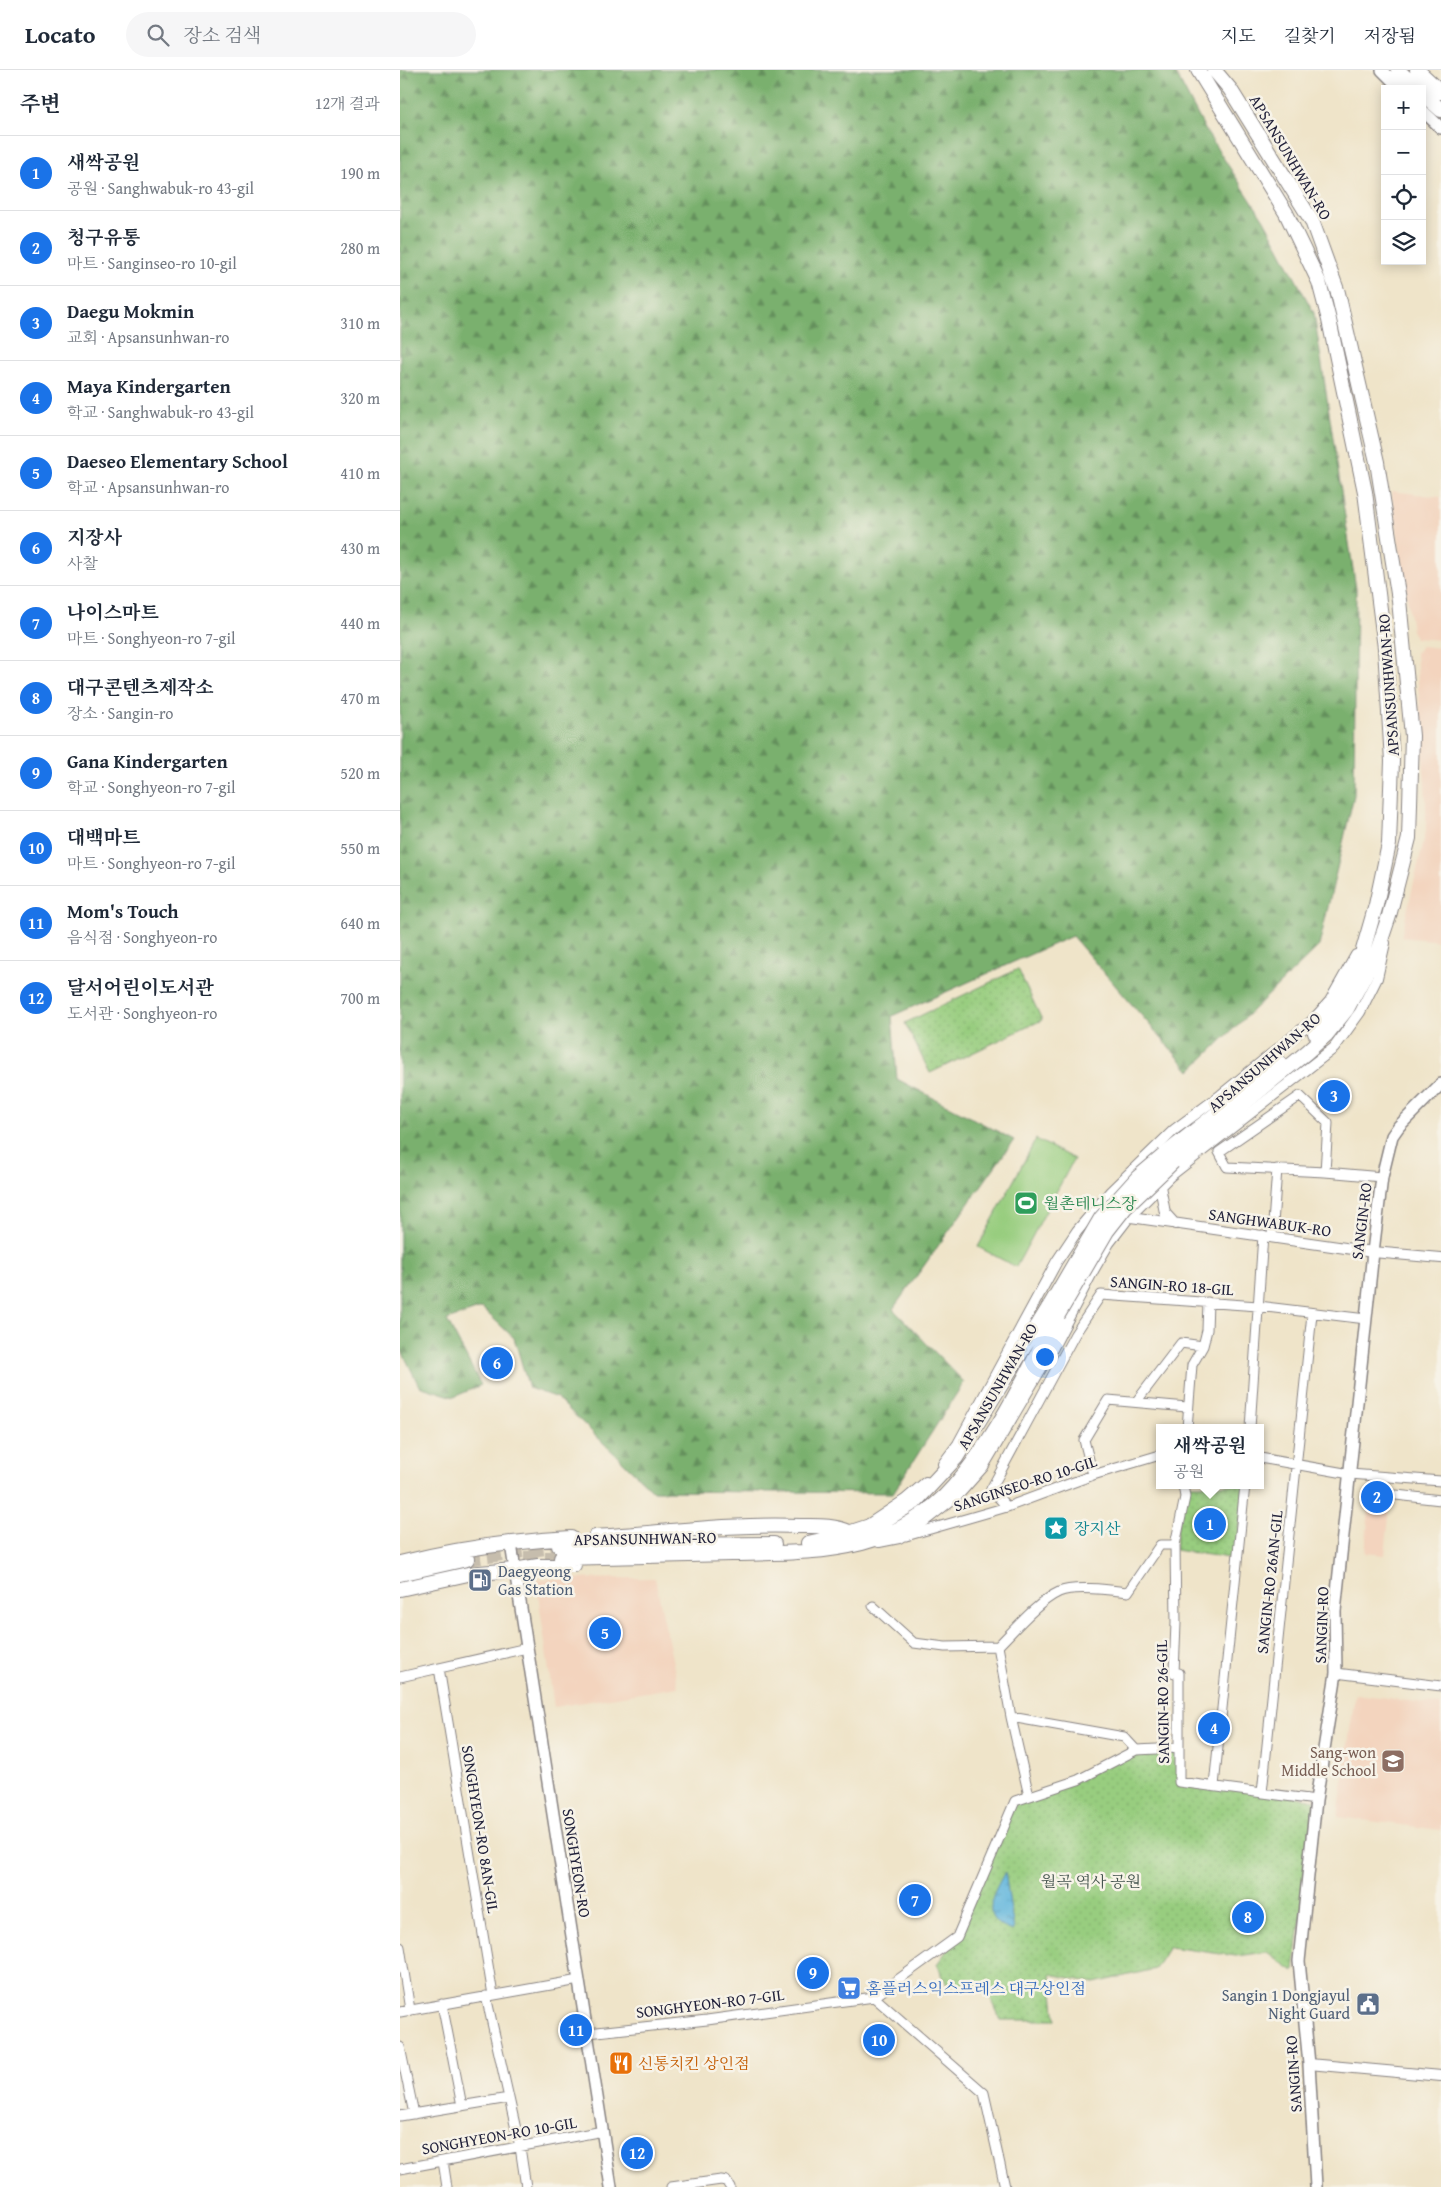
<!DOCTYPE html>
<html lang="ko">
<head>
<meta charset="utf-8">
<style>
	:root { --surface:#fff; --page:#f6f6f7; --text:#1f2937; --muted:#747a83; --line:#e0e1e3; --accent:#1a73e8 }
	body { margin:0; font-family:"Gentium Book Plus","Noto Serif KR",serif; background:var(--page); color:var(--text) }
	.controls { position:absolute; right:15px; top:15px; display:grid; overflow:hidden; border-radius:0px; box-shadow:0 2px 12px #0003 }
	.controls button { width:45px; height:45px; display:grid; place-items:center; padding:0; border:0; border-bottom:1px solid var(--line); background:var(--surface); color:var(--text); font:25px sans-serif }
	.you { position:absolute; left:644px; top:1286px; width:18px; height:18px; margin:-12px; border:4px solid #fff; border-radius:50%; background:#1a73e8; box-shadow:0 0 0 8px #1a73e833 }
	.badge { display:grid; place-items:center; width:32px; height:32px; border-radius:50%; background:var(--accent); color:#fff; font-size:16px; font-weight:700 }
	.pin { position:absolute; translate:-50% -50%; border:2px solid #fff; box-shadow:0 1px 5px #0006 }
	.popup { position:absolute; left:756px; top:1354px; width:108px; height:65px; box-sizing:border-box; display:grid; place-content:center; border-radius:0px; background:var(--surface); filter:drop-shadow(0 1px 4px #0005); font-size:16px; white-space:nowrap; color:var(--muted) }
	.popup b { font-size:19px; color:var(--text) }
	.popup::after { content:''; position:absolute; left:50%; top:100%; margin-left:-10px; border:10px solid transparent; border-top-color:var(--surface) }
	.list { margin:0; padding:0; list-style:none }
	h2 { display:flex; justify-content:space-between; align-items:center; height:65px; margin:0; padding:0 20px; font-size:21px }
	h2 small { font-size:16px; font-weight:400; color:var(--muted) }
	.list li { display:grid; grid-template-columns:32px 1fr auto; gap:15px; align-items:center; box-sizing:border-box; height:75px; padding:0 20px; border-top:1px solid var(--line) }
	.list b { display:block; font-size:19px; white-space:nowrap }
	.list p { margin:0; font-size:16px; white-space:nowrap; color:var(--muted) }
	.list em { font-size:16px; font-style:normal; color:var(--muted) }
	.icon { flex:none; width:28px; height:28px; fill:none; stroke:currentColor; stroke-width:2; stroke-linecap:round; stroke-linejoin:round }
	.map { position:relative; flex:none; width:1041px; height:2117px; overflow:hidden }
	header { display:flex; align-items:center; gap:30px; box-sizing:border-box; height:70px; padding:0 25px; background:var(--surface); border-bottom:1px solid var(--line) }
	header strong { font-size:24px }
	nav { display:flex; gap:28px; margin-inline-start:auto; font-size:18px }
	.search { width:350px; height:45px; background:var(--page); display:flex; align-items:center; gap:12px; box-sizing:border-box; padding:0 18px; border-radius:28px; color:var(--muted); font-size:19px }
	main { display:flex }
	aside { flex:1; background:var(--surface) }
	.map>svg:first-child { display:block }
</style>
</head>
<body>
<header>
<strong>Locato</strong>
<div class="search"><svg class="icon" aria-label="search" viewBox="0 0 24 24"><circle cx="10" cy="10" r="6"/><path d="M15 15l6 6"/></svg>장소 검색</div>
<nav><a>지도</a><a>길찾기</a><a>저장됨</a></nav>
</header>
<main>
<aside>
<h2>주변<small>12개 결과</small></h2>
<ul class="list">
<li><span class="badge">1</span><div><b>새싹공원</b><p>공원 · Sanghwabuk-ro 43-gil</p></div><em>190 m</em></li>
<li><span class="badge">2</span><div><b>청구유통</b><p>마트 · Sanginseo-ro 10-gil</p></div><em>280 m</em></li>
<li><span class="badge">3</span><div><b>Daegu Mokmin</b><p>교회 · Apsansunhwan-ro</p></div><em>310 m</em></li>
<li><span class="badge">4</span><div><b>Maya Kindergarten</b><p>학교 · Sanghwabuk-ro 43-gil</p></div><em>320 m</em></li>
<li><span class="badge">5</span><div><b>Daeseo Elementary School</b><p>학교 · Apsansunhwan-ro</p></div><em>410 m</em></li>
<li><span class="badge">6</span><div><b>지장사</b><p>사찰</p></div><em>430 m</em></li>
<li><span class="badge">7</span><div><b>나이스마트</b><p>마트 · Songhyeon-ro 7-gil</p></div><em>440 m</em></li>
<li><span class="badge">8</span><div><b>대구콘텐츠제작소</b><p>장소 · Sangin-ro</p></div><em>470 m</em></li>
<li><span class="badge">9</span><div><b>Gana Kindergarten</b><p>학교 · Songhyeon-ro 7-gil</p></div><em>520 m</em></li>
<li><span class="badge">10</span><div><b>대백마트</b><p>마트 · Songhyeon-ro 7-gil</p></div><em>550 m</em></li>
<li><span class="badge">11</span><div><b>Mom's Touch</b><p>음식점 · Songhyeon-ro</p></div><em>640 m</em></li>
<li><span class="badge">12</span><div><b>달서어린이도서관</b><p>도서관 · Songhyeon-ro</p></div><em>700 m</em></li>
</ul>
</aside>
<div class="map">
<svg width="1041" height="2117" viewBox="0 0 1041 2117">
	<defs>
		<pattern id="forest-firs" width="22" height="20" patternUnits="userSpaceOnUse" patternTransform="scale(1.25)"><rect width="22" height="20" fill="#7ab06e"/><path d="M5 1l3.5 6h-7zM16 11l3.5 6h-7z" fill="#648f5c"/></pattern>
		<pattern id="park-dots" width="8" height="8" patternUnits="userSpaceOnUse" patternTransform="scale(1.25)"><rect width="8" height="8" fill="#98cd7f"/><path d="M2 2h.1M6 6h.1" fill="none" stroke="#83b06f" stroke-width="1.8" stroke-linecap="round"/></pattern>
		<pattern id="water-ripples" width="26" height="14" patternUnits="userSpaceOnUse" patternTransform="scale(1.25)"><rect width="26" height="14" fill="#60b6dd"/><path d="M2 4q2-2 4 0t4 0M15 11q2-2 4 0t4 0" fill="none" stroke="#4f94b4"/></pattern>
	</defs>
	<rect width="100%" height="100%" fill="#f7f3e8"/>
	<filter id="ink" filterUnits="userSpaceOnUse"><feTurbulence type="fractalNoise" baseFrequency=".02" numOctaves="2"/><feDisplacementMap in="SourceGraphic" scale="10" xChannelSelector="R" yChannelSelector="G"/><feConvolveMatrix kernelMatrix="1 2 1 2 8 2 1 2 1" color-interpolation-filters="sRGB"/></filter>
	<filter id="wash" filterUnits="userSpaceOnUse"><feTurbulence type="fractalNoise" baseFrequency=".0096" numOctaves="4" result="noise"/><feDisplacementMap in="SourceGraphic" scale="20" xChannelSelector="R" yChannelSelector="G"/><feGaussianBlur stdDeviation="1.12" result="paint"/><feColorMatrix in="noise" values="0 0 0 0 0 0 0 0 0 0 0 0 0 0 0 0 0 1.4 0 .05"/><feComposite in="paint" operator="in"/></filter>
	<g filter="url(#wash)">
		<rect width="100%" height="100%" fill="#efe4c9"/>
		<path fill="#f3d4be" d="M991,421L1041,427V570L1015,568L1012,560Z
			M1021,576L1041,578V871L1001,867L1026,761V730L1016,583Z
			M971,1415L992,1418L985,1485L965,1483Z
			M255,1508L278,1617L154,1637L136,1509Z
			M955,1624L1041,1635V1760L938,1747Z"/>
		<path fill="url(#forest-firs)" stroke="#4e6954" d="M0,0H774L807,63L864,150L914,243L956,519L954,725L919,876L790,1001L672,866L492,946L497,1009L614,1070L493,1239L564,1312L493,1423L253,1421L157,1328L129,1318L114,1268L82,1238L47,1250L81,1315L54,1327L19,1316L0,1277Z"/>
		<path fill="url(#park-dots)" stroke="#5d785d" d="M618,899L642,950L530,1003L505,953Z
			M783,1415H845L836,1489L775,1480Z
			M779,1678V1711L916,1730L894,1901L867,1882L836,1886L769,1877L755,1899L694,1913L651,1904L656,1950H601L585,1916L547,1915L537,1894L557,1867L615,1731L678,1710L736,1680Z"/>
		<path fill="#98cd7f" stroke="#5d785d" d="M636,1069L674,1089L616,1197L578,1177Z"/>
		<path fill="url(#water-ripples)" stroke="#416c8c" d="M605,1802L614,1860L613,1861C608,1859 602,1857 598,1854C582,1841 597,1816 605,1802Z"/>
	</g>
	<g filter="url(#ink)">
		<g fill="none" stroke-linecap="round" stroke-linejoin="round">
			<path stroke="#c6bdad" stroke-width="14" stroke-dasharray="14 7" stroke-linecap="butt" d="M124,1488H161
				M67,1489L159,1476"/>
			<g stroke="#888382" stroke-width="11">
				<path id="minor" d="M925,1102L827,1097L819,1082L900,1026L928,1053L925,1102L982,1107
					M872,1167L877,1099
					M736,1332L781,1273L803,1276
					M787,1358L792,1295L803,1276L807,1260L808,1232
					M850,1358L863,1165
					M860,1388L950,1404L1041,1411
					M693,1405L684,1370L708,1330L787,1337
					M783,1415L785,1427L775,1475L776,1553L774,1603H779V1712L916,1730
					M996,1425L1041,1430
					M607,1437L591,1419L675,1264L701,1225L858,1236L966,1249
					M506,1466L607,1437L693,1405L760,1385
					M473,1536L514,1573L545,1577L598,1576C614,1560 639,1531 659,1522C674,1515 711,1520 728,1522L760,1475H775
					M598,1576L611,1647L629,1726
					M39,1598L93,1925
					M936,1603L1041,1616
					M0,1607L127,1578
					M611,1647L724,1667L736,1680
					M814,1716L845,1415
					M862,1723L912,1244
					M0,1877L10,1940
					M86,1926L120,2077L126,2117
					M474,1927L584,2023L605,2117
					M42,1934L62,2036
					M0,1942L179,1910
					M188,1963L307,1950L474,1927L557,1867L615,1731L678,1710L736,1680L779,1678
					M0,1977L14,2044
					M0,2046L109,2028
					M43,2091L47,2117
					M0,2099L203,2061
					M271,2117L321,2110L326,2111L330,2117"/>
			</g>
			<g stroke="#888382" stroke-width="12">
				<path id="tertiary" d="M760,1116L765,1143L775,1154
					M724,1146L973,1182L1041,1188
					M543,1394L558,1374L657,1191L677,1161L711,1121L774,1060L821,1025L911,952L930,931L956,885
					M469,1454L505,1430L526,1412
					M479,1472L499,1468L518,1456L559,1424L583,1397L648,1287L694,1199L709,1173L729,1147L770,1106L934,978L960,942L977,908L985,873
					M909,1994L1041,2006"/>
			</g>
			<g stroke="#888382" stroke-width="14">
				<path id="secondary" d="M982,0L1001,19
					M1022,40L1041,58
					M111,1474L211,2117
					M916,2117L909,1994L899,1891L916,1730L936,1603L935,1541L973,1182L982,1107L992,1066L999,1056L1041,1014"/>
			</g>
			<g stroke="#888382" stroke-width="16">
				<path id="trunk" d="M798,0L886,143L919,212L929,250L965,422L985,578L992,691L989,774L976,835L959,894L946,921L915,963
					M998,0L1018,19
					M1017,0L1041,22
					M1022,23L1041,40
					M764,1085L880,993
					M773,1092L907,982L926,965L947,939L976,885L989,846L1009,768L1012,666L999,530L977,392L938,223L912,151L830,19L814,0
					M195,1467C263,1463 332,1453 401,1456C417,1456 435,1455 449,1462
					M408,1473L439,1466L482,1452L515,1432L556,1388L649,1237
					M159,1476L374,1474
					M161,1488C218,1487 274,1485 331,1484C374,1483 420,1484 462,1473C496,1464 532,1442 554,1416C598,1366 626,1303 658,1245
					M0,1493C56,1479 113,1471 171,1468
					M0,1504L67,1489
					M0,1519L68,1504L114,1500L138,1496L174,1495"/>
			</g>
			<use href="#minor" stroke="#fff" stroke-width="9"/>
			<use href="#tertiary" stroke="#fff" stroke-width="10"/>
			<use href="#secondary" stroke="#fff" stroke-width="11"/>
			<use href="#trunk" stroke="#fff" stroke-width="14"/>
			<g stroke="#888382" stroke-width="16" stroke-linecap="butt">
				<path id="trunk-bridge" d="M649,1237L701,1148L738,1107L764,1085
					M658,1245L707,1161L725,1138L773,1092"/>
			</g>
			<use href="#trunk-bridge" stroke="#fff" stroke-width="14"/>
		</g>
	</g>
	<defs>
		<g id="stadium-square" transform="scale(1.25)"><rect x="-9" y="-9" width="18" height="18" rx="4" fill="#2e9e5b" stroke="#f7f3e8"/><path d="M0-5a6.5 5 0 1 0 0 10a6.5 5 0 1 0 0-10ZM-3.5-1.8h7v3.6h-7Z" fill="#fff"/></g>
		<g id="sight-square" transform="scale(1.25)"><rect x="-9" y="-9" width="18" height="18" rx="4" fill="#0f9aa8" stroke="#f7f3e8"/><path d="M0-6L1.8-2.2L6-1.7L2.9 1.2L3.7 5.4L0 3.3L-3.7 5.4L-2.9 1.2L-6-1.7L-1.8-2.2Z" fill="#fff"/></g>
		<g id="fuel-square" transform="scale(1.25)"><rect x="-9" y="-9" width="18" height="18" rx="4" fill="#5c6f8a" stroke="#f7f3e8"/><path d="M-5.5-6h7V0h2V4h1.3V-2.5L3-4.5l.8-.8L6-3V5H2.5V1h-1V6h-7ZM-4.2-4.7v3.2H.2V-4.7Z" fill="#fff"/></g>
		<g id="school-square" transform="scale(1.25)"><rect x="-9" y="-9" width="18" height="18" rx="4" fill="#8d6e63" stroke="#f7f3e8"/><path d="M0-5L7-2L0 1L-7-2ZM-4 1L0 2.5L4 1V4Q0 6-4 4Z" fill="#fff"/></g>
		<g id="supermarket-square" transform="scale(1.25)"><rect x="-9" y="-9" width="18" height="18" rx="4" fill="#3f7fe0" stroke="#f7f3e8"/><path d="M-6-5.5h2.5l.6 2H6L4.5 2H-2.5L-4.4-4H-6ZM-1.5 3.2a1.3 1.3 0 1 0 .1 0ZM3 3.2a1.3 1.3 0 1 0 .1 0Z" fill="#fff"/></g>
		<g id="civic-square" transform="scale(1.25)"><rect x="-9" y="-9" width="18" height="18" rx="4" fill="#5c6f8a" stroke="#f7f3e8"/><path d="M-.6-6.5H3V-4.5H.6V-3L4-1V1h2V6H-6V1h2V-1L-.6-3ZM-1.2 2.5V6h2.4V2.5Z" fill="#fff"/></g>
		<g id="restaurant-square" transform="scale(1.25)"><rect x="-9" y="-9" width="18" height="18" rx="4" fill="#e8710a" stroke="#f7f3e8"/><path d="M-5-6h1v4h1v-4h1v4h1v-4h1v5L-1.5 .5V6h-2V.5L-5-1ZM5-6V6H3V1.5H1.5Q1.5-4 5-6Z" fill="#fff"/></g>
	</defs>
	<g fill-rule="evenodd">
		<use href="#stadium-square" x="626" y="1133"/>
		<use href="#sight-square" x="656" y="1458"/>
		<use href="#fuel-square" x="80" y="1510"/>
		<use href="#school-square" x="993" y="1691"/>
		<use href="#supermarket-square" x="449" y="1918"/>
		<use href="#civic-square" x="968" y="1934"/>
		<use href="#restaurant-square" x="221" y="1993"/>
	</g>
	<g text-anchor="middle" stroke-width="5" stroke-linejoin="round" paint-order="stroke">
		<g font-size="16" fill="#22223b" stroke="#f7f3e8">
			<text transform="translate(891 87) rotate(59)" y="6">APSANSUNHWAN-RO</text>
			<text transform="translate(988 615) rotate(-94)" y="6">APSANSUNHWAN-RO</text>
			<text transform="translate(864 992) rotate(-41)" y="6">APSANSUNHWAN-RO</text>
			<text transform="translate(961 1151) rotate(-83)" y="6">SANGIN-RO</text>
			<text transform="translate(870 1152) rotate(8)" y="6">SANGHWABUK-RO</text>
			<text transform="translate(772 1215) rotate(4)" y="6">SANGIN-RO 18-GIL</text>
			<text transform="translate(597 1316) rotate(-60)" y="6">APSANSUNHWAN-RO</text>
			<text transform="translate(625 1413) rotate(-18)" y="6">SANGINSEO-RO 10-GIL</text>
			<text transform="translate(245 1468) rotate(-1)" y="6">APSANSUNHWAN-RO</text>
			<text transform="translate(869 1512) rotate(-84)" y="6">SANGIN-RO 26AN-GIL</text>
			<text transform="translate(921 1555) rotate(-88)" y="6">SANGIN-RO</text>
			<text transform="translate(762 1632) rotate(-91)" y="6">SANGIN-RO 26-GIL</text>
			<text transform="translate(81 1759) rotate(81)" y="6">SONGHYEON-RO 8AN-GIL</text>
			<text transform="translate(177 1793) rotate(81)" y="6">SONGHYEON-RO</text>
			<text transform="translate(310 1933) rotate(-7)" y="6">SONGHYEON-RO 7-GIL</text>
			<text transform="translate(893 2004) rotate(-94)" y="6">SANGIN-RO</text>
			<text transform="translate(99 2065) rotate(-10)" y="6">SONGHYEON-RO 10-GIL</text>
		</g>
		<g font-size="16" fill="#27864d" stroke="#f7f3e8" text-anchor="start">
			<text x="644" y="1139">월촌테니스장</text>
		</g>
		<g font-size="16" fill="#0d838f" stroke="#f7f3e8" text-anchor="start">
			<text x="674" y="1464">장지산</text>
		</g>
		<g font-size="16" fill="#4e5e75" stroke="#f7f3e8" text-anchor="start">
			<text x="98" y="1507">Daegyeong<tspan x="98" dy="18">Gas Station</tspan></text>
			<text x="950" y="1931" text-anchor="end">Sangin 1 Dongjayul<tspan x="950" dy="18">Night Guard</tspan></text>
		</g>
		<g font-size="16" fill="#785e54" stroke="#f7f3e8" text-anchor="end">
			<text x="976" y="1688">Sang-won<tspan x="976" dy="18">Middle School</tspan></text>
		</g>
		<g font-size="16" fill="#45554f" stroke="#f7f3e8">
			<text x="691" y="1817">월곡 역사 공원</text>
		</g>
		<g font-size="16" fill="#366cbe" stroke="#f7f3e8" text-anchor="start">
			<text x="466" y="1924">홈플러스익스프레스 대구상인점</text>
		</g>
		<g font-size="16" fill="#c56008" stroke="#f7f3e8" text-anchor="start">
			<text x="238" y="1999">신통치킨 상인점</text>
		</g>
	</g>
</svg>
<div class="controls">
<button>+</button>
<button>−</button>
<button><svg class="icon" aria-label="locate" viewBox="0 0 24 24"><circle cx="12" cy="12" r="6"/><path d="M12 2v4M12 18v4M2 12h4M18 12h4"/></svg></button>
<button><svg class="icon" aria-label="layers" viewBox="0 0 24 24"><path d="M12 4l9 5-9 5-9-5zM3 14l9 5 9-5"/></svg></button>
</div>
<div class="you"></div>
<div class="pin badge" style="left:810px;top:1454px">1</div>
<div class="popup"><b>새싹공원</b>공원</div>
<div class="pin badge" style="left:977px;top:1427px">2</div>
<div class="pin badge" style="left:934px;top:1026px">3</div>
<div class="pin badge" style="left:814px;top:1658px">4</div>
<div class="pin badge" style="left:205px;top:1563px">5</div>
<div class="pin badge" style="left:97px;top:1293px">6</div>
<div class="pin badge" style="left:515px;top:1830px">7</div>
<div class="pin badge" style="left:848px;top:1847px">8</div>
<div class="pin badge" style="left:413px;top:1903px">9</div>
<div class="pin badge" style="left:479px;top:1970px">10</div>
<div class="pin badge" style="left:176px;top:1960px">11</div>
<div class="pin badge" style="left:237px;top:2083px">12</div>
</div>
</main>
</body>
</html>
